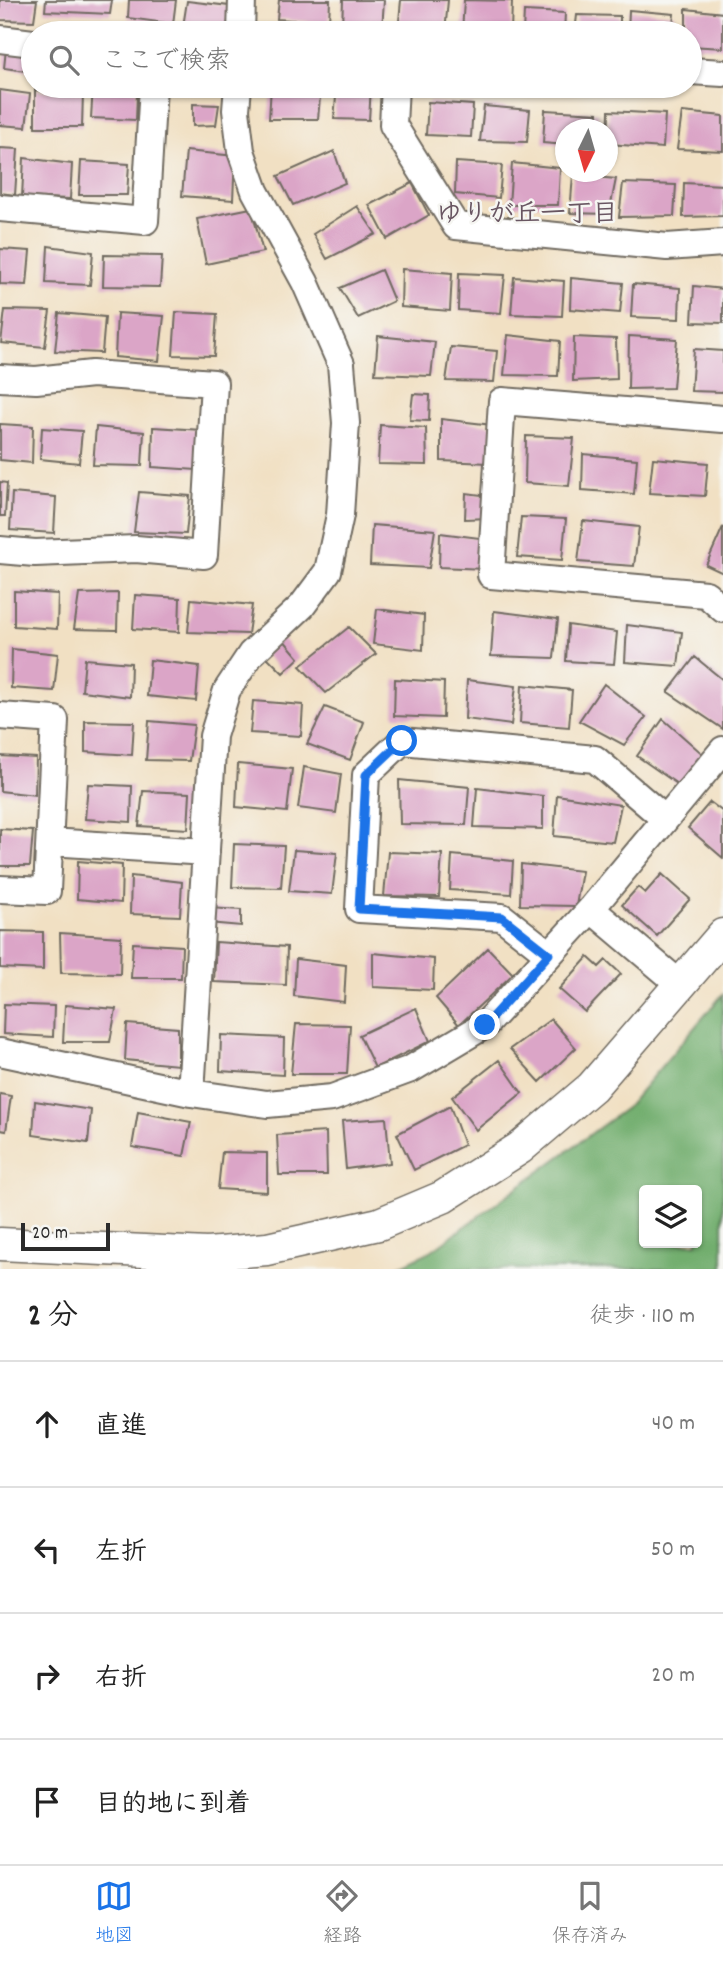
<!DOCTYPE html>
<html lang="ja">
<head>
<meta charset="utf-8">
<style>
	:root { --surface:#fff; --page:#f2f2f2; --text:#222; --muted:#767676; --line:#e0e0e0; --accent:#1a73e8 }
	body { margin:0; font-family:Dekko,"Klee One",sans-serif; background:var(--page); color:var(--text) }
	.controls { position:absolute; right:21px; bottom:21px; display:grid; overflow:hidden; border-radius:7px; box-shadow:0 2px 5px #0004 }
	.controls button { width:63px; height:63px; display:grid; place-items:center; padding:0; border:0; border-bottom:2px solid var(--line); background:var(--surface); color:var(--text); font:35px sans-serif }
	.compass { position:absolute; left:555px; top:119px; width:63px; height:63px; border-radius:50%; background:var(--surface); box-shadow:0 2px 5px #0004; rotate:185deg }
	.scale { position:absolute; left:21px; bottom:18px; width:89px; box-sizing:border-box; padding-left:7px; border:4px solid #2b2b2b; border-top:0; font-size:19px; line-height:24px; white-space:nowrap; color:#2b2b2b; -webkit-text-stroke:5px #f6f6f2; paint-order:stroke }
	.stop { position:absolute; width:21px; height:21px; margin:-16px; border:5px solid #1a73e8; border-radius:50%; background:#fff }
	.stop.end { background:#1a73e8; border-color:#fff; box-shadow:0 2px 7px #0008 }
	.list { margin:0; padding:0; list-style:none }
	h2 { display:flex; justify-content:space-between; align-items:center; height:91px; margin:0; padding:0 28px; font-size:30px }
	h2 small { font-size:23px; font-weight:400; color:var(--muted) }
	.list li { display:grid; grid-template-columns:46px 1fr auto; gap:21px; align-items:center; box-sizing:border-box; height:126px; padding:0 28px; border-top:2px solid var(--line) }
	.list b { display:block; font-size:26px; white-space:nowrap }
	.list em { font-size:23px; font-style:normal; color:var(--muted) }
	.icon { flex:none; width:38px; height:38px; fill:none; stroke:currentColor; stroke-width:2; stroke-linecap:round; stroke-linejoin:round }
	.map { position:relative; flex:none; width:723px; height:1269px; overflow:hidden }
	.search { position:absolute; background:var(--surface); box-shadow:0 2px 5px #0004; left:21px; right:21px; top:21px; height:77px; display:flex; align-items:center; gap:18px; box-sizing:border-box; padding:0 24px; border-radius:38px; color:var(--muted); font-size:26px }
	.sheet { height:595px; background:var(--surface) }
	nav { display:flex; justify-content:space-around; align-items:center; box-sizing:border-box; height:98px; border-top:2px solid var(--line); background:var(--surface); font-size:19px; color:var(--muted) }
	nav a { display:grid; justify-items:center; gap:4px }
	nav .on { color:var(--accent) }
	.map>svg:first-child { display:block }
</style>
</head>
<body>
<div class="map">
<svg width="723" height="1269" viewBox="0 0 723 1269">
	<rect width="100%" height="100%" fill="#f6f6f2"/>
	<filter id="ink" filterUnits="userSpaceOnUse"><feTurbulence type="fractalNoise" baseFrequency=".0143" numOctaves="2"/><feDisplacementMap in="SourceGraphic" scale="14" xChannelSelector="R" yChannelSelector="G"/><feConvolveMatrix kernelMatrix="1 2 1 2 8 2 1 2 1" color-interpolation-filters="sRGB"/></filter>
	<filter id="wash" filterUnits="userSpaceOnUse"><feTurbulence type="fractalNoise" baseFrequency=".00686" numOctaves="4" result="noise"/><feDisplacementMap in="SourceGraphic" scale="28" xChannelSelector="R" yChannelSelector="G"/><feGaussianBlur stdDeviation="1.57" result="paint"/><feColorMatrix in="noise" values="0 0 0 0 0 0 0 0 0 0 0 0 0 0 0 0 0 1.4 0 .05"/><feComposite in="paint" operator="in"/></filter>
	<g filter="url(#wash)">
		<rect width="100%" height="100%" fill="#f1e0c3"/>
		<path fill="#72ae6e" stroke="#4e6c4c" stroke-width="2" fill-rule="evenodd" d="M723,994V1269H394L431,1251L626,1108ZM644,1190H697V1243H644Z"/>
		<g id="blocks">
			<path fill="#dba5c7" d="M0,0H37L34,21L0,20Z
				M46,0H112L110,14L45,11Z
				M129,0H176L173,24L128,18Z
				M279,0H330L329,23L277,19Z
				M343,0H384L382,30L342,28Z
				M401,0H448L445,33L398,32Z
				M464,0L512,1L511,33H462Z
				M187,1L229,6L227,33H182Z
				M686,9L723,13V48L690,46V33H686Z
				M629,10L674,14L672,33H628Z
				M524,11L565,13L564,33H523Z
				M577,15L620,16V33H575Z
				M6,49L28,52L26,71L4,68Z
				M93,86L137,91L136,120L91,118Z
				M271,86H321L318,119H269Z
				M337,86H371L369,120L334,119Z
				M0,90L30,94L26,127L0,125Z
				M35,90L83,93L82,127H35Z
				M428,102L473,105L471,137L426,135Z
				M193,104L219,105L216,125L193,126Z
				M484,106L530,110L527,142L480,141Z
				M545,110L598,113L597,130H566V145L543,143Z
				M609,111L665,114L663,148L608,144Z
				M682,112L723,116V151L677,149Z
				M0,148L18,149L15,195L0,193Z
				M186,151L235,156L233,200L182,196Z
				M334,151L345,183L293,205L278,176Z
				M24,158L72,164L70,199L22,197Z
				M81,161L129,164L127,195H79Z
				M456,162L502,165L499,198L455,194Z
				M512,163L560,168L558,205H509Z
				M573,175L616,179L609,214L570,213Z
				M412,183L429,215L387,239L369,205Z
				M623,183L676,185L674,216L619,217Z
				M684,183L723,185V216L683,217Z
				M357,206L376,234L327,259L313,234Z
				M251,208L263,252L206,264L197,219Z
				M48,246L93,252L90,285L46,283Z
				M0,249L30,251L27,285L0,284Z
				M104,255L162,256L160,287L103,286Z
				M402,269L452,273L450,311L401,307Z
				M381,270L394,301L358,318L340,288Z
				M459,273L505,275L501,313L458,310Z
				M514,277L564,281L562,316L511,314Z
				M571,278L623,283L620,313L570,309Z
				M633,284L680,288L679,319L631,317Z
				M694,286L723,289V323L692,322Z
				M5,310L50,311L45,347L1,343Z
				M176,312L217,314L214,356L173,355Z
				M59,313L105,317L102,353L55,351Z
				M117,313L164,316L159,361L115,357Z
				M508,335L560,341L558,376L504,375Z
				M378,336L435,342L431,376L375,374Z
				M629,336L677,339L673,388L628,389Z
				M574,337L616,339L617,379L573,381Z
				M451,347L497,351L494,382L446,381Z
				M694,349L723,351V392L691,391Z
				M413,394L430,395L429,421L410,420Z
				M441,419L492,425L490,463L441,461Z
				M0,424L33,426L32,463L0,460Z
				M380,425L426,428L427,465L378,464Z
				M96,427L144,432L142,466L93,465Z
				M153,427L202,430L197,470L152,467Z
				M42,428L82,431L79,463L40,459Z
				M526,436L574,438L569,486L525,483Z
				M583,454L637,459L634,494L582,490Z
				M653,458L708,463L705,496L649,493Z
				M0,482L7,483L5,516H0Z
				M139,492L190,496L186,534L134,532Z
				M12,493L56,497L54,533L10,530Z
				M466,493L490,496L488,518L465,519Z
				M521,517L566,519L562,560L517,557Z
				M583,521L639,527L634,566L578,562Z
				M372,525L435,530L429,568L370,565Z
				M723,527V573L706,565Z
				M440,533L488,539L485,569L439,567Z
				M14,591L58,594L57,629L14,626Z
				M118,593L117,630L74,629L79,594Z
				M135,595L180,598L179,632L133,629Z
				M191,599L252,605L248,634L188,632Z
				M377,609L424,615L423,650L373,644Z
				M494,611L558,619L554,658L491,656Z
				M568,625L617,632L614,664L566,661Z
				M627,625L682,632L678,666L625,662Z
				M349,627L376,654L326,693L300,666Z
				M282,638L299,658L283,673L265,655Z
				M12,649L58,654L54,691L11,688Z
				M695,657L723,680V729L668,692Z
				M85,659L131,663L130,697L82,691Z
				M150,660L199,666L196,701L147,696Z
				M395,679L444,682L443,718L394,716Z
				M467,680L516,686L511,725L465,719Z
				M604,684L646,717L624,745L579,721Z
				M522,685L572,690L569,727L520,723Z
				M253,701L303,705L301,736L250,733Z
				M325,707L364,722L350,760L307,744Z
				M663,719L705,756L680,786L637,756Z
				M85,721L134,722L132,755L85,752Z
				M149,721L194,725L189,761L146,760Z
				M0,756L36,758L35,795L0,791Z
				M238,764L292,769L287,812L236,807Z
				M304,767L341,774L336,813L298,808Z
				M399,780L469,787L466,825L400,824Z
				M88,784L132,786L131,822L85,819Z
				M477,788L543,796V829L474,827Z
				M143,791L190,793L188,829L139,826Z
				M557,795L621,805L613,842L554,836Z
				M710,802L723,812V858L688,828Z
				M0,829L33,831L30,866H0Z
				M234,844L284,846L281,888L232,887Z
				M294,850L337,853L332,894L289,891Z
				M388,852L442,854L439,897L384,896Z
				M452,855L513,861L511,894L450,890Z
				M78,861L122,865L121,903L77,899Z
				M521,864L582,871L576,906L520,905Z
				M662,874L690,899L657,936L622,905L638,887L645,893Z
				M131,876L182,882L180,916L130,914Z
				M209,908L241,910V926L208,923Z
				M0,931L43,932V970L0,968Z
				M60,933L121,937L120,974L61,973Z
				M216,942L287,947L286,985L214,982Z
				M133,943L182,946L181,978H131Z
				M488,948L513,974L459,1025L436,998Z
				M373,953L434,959L433,990L373,987Z
				M588,957L599,967L606,960L621,974L585,1012L559,989Z
				M296,959L346,965L344,1002L294,996Z
				M4,1004L54,1006L53,1037L3,1034Z
				M65,1005L116,1009L110,1042H63Z
				M416,1008L430,1041L375,1068L359,1035Z
				M551,1019L576,1048L540,1082L510,1049Z
				M127,1024L178,1028V1065L125,1060Z
				M296,1024L350,1025L347,1074H291Z
				M221,1035L284,1038L283,1075L220,1071Z
				M499,1060L522,1093L476,1130L452,1097Z
				M0,1094L11,1096L6,1131L0,1130Z
				M35,1101L91,1110L88,1143L33,1135Z
				M450,1106L464,1145L414,1170L397,1134Z
				M138,1112L191,1122L184,1156L132,1147Z
				M386,1118L390,1163L346,1169L342,1121Z
				M326,1132L327,1175H279L277,1135Z
				M222,1152L267,1153V1192L218,1189Z"/>
		</g>
	</g>
	<g filter="url(#ink)">
		<use href="#blocks" fill-opacity="0" stroke="#706a60" stroke-width="2"/>
		<g fill="none" stroke-linecap="round" stroke-linejoin="round">
			<g stroke="#706a60" stroke-width="30">
				<path id="minor" d="M241,33L242,0
					M0,39L33,43
					M690,71L723,73
					M395,86L393,125L456,226L667,247L723,243
					M0,208L145,221L153,86
					M0,378L36,380L92,374L214,383L204,555L136,549L35,553L0,550
					M723,419L502,401L491,575L706,594L723,609
					M0,716L55,720L47,891L0,889
					M50,842L206,852
					M591,909L681,985
					M549,954L502,917L359,909L366,775L402,741L595,759L665,819
					M0,1052L191,1093L267,1104L332,1098L411,1069L485,1025L591,909L723,750
					M191,1093L213,736L227,690L251,654L302,606L328,571L340,515L346,423L341,364L305,282L255,191L241,151L236,110L238,86"/>
			</g>
			<g stroke="#706a60" stroke-width="35">
				<path id="tertiary" d="M0,1244L207,1254L267,1249L379,1224L443,1197L520,1148L592,1087L723,935"/>
			</g>
			<use href="#minor" stroke="#fff" stroke-width="26"/>
			<use href="#tertiary" stroke="#fff" stroke-width="32"/>
		</g>
	</g>
	<g fill="none" stroke-linecap="round" stroke-linejoin="round" filter="url(#ink)">
		<path stroke="#1a73e8" stroke-width="9" d="M402,741L366,775L359,909L502,917L549,954L485,1025"/>
	</g>
	<g text-anchor="middle" stroke-width="5" stroke-linejoin="round" paint-order="stroke">
		<g font-size="26" font-weight="bold" fill="#695662" stroke="#f6f6f2">
			<text x="527" y="221">ゆりが丘一丁目</text>
		</g>
	</g>
</svg>
<div class="controls">
<button><svg class="icon" aria-label="layers" viewBox="0 0 24 24"><path d="M12 4l9 5-9 5-9-5zM3 14l9 5 9-5"/></svg></button>
</div>
<svg class="compass" viewBox="-18 -18 36 36"><path d="M0-13l5 13h-10z" fill="#e53935"/><path d="M0 13l5-13h-10z" fill="#767676"/></svg>
<div class="scale">20 m</div>
<div class="stop" style="left:402px;top:741px"></div>
<div class="stop end" style="left:485px;top:1025px"></div>
<div class="search"><svg class="icon" aria-label="search" viewBox="0 0 24 24"><circle cx="10" cy="10" r="6"/><path d="M15 15l6 6"/></svg>ここで検索</div>
</div>
<section class="sheet">
<h2>2 分<small>徒歩 · 110 m</small></h2>
<ul class="list">
<li><svg class="icon" aria-label="ahead" viewBox="0 0 24 24"><path d="M12 20V5M6 11l6-6 6 6"/></svg><div><b>直進</b></div><em>40 m</em></li>
<li><svg class="icon" aria-label="left" viewBox="0 0 24 24"><path d="M17 20v-9H6M10 6l-5 5 5 5"/></svg><div><b>左折</b></div><em>50 m</em></li>
<li><svg class="icon" aria-label="right" viewBox="0 0 24 24"><path d="M7 20v-9h11M14 6l5 5-5 5"/></svg><div><b>右折</b></div><em>20 m</em></li>
<li><svg class="icon" aria-label="arrive" viewBox="0 0 24 24"><path d="M6 21V4h12l-3 4 3 4H6"/></svg><div><b>目的地に到着</b></div></li>
</ul>
</section>
<nav>
<a class="on"><svg class="icon" aria-label="map" viewBox="0 0 24 24"><path d="M3 6l6-2 6 2 6-2v14l-6 2-6-2-6 2zM9 4v14M15 6v14"/></svg>地図</a>
<a><svg class="icon" aria-label="directions" viewBox="0 0 24 24"><path d="M12 3l9 9-9 9-9-9zM9 14v-3h6M13 9l2 2-2 2"/></svg>経路</a>
<a><svg class="icon" aria-label="saved" viewBox="0 0 24 24"><path d="M7 4h10v16l-5-4-5 4z"/></svg>保存済み</a>
</nav>
</body>
</html>
